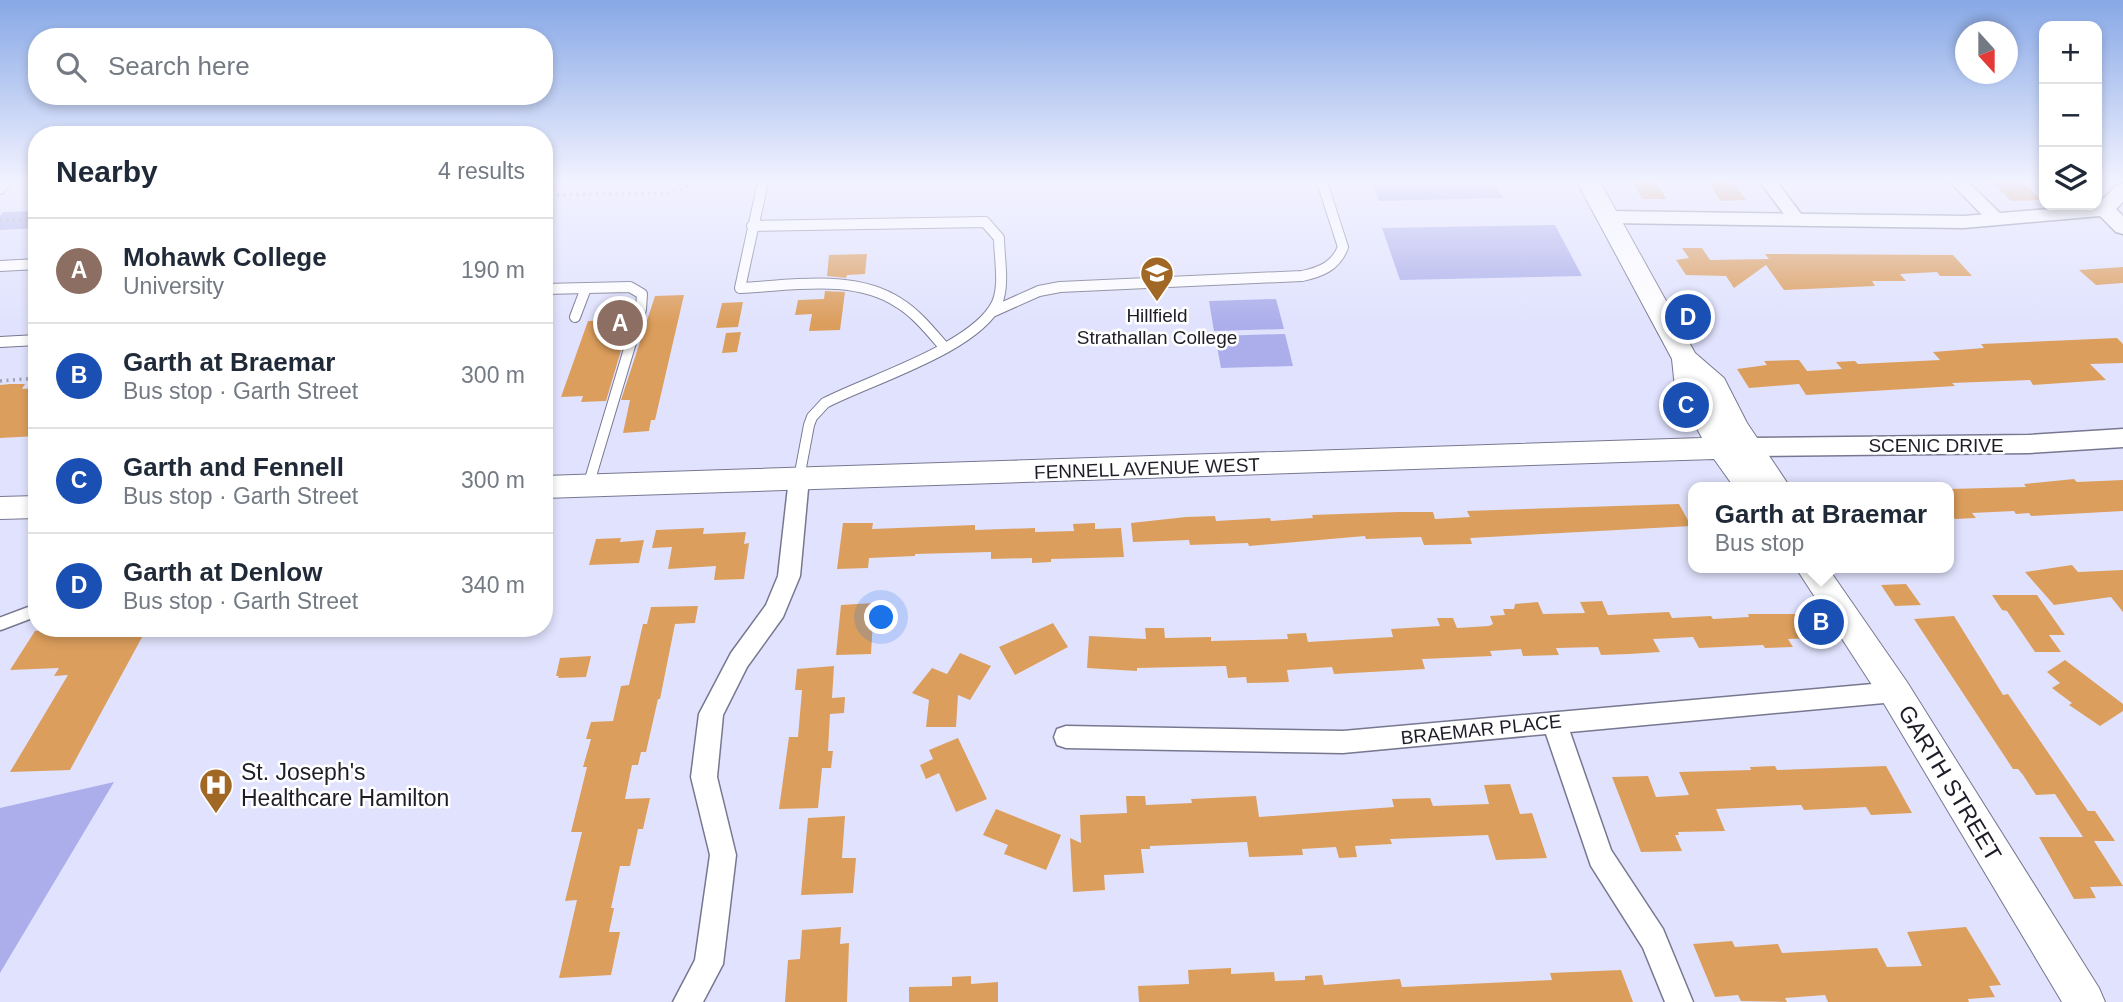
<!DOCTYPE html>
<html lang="en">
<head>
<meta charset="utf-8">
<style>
	:root { --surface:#fff; --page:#f2f2f3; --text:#1f2937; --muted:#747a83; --line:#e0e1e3; --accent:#a06725 }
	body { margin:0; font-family:Helvetica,sans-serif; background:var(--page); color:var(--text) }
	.controls { position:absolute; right:21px; top:21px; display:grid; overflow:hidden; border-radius:14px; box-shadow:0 4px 10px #0003 }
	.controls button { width:63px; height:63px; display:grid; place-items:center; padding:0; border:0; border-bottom:2px solid var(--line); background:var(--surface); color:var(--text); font:35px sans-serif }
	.compass { position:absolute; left:1955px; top:21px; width:63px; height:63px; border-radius:50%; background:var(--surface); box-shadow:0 4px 10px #0003; rotate:159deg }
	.you { position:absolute; left:882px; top:618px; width:24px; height:24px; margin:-18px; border:5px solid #fff; border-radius:50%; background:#1a73e8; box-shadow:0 0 0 10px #1a73e833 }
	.badge { display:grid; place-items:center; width:46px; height:46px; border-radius:50%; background:var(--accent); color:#fff; font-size:23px; font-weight:700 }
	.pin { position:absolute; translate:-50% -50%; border:4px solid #fff; box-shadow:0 2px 7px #0006 }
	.popup { position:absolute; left:1688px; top:482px; width:266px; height:91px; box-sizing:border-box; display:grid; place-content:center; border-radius:14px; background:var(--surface); filter:drop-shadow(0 2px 5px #0005); font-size:23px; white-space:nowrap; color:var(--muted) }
	.popup b { font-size:26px; color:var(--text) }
	.popup::after { content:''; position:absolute; left:50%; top:100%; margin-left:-14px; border:14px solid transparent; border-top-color:var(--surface) }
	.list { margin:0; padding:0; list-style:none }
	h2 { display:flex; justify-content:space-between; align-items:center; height:91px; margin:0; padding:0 28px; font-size:30px }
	h2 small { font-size:23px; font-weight:400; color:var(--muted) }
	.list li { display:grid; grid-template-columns:46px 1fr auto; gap:21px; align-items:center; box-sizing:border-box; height:105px; padding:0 28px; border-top:2px solid var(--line) }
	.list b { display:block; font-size:26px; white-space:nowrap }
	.list p { margin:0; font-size:23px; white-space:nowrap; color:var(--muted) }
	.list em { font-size:23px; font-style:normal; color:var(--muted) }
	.icon { flex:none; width:38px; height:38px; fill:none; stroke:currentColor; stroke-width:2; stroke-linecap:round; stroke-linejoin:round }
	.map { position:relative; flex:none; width:2123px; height:1002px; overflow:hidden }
	.search { position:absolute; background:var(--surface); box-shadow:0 4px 10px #0003; left:28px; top:28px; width:525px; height:77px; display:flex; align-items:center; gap:18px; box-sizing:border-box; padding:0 24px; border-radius:28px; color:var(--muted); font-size:26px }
	.panel { position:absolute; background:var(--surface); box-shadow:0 4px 10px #0003; left:28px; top:126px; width:525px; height:511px; border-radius:28px }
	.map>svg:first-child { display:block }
</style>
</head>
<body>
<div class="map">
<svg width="2123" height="1002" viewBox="0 0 2123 1002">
	<rect width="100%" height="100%" fill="#e1e3fe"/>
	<path fill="#abaeea" d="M1372,182H1495L1503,198L1379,201Z
		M37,211V228L0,230V216L3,212Z
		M1555,225L1582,276L1400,280L1382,228Z
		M1276,299L1284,329L1214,331L1209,301Z
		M1285,334L1293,366L1221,368L1215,336Z
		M114,782L0,973V808Z"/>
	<path fill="#dc9e5d" d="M1655,182L1667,199H1643L1632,183Z
		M1708,182H1733L1746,200L1721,201Z
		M1992,182H2023L2041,200L2011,201Z
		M1682,248H1702L1710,260L1769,259L1765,254L1953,255L1972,276H1940L1937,272L1900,274L1906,281H1872L1875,286L1784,290L1766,265L1734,288L1726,276L1686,275L1676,260L1689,258Z
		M867,254L865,274L847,275L846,278L827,276L829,255Z
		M2123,267V283L2096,285L2079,270Z
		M825,291L845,292L840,330L809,331L812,314L795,315L798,300L824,299Z
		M684,295L655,420H651L649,431L623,433L630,400H621L655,296Z
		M743,302L738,327L716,328L722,303Z
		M630,320L606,401L581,402L583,396L561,397L588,321Z
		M741,332L737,352L722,353L726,333Z
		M2117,338L2123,344V363L2090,364L2106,380L2033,385L2030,380L1952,383L1955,386L1806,395L1799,384L1749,388L1737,369L1767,365L1764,361L1799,360L1807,371L1842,369L1836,362L1855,361L1858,364L1940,360L1933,352L1984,348L1981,344Z
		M10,384H25L22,389L37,388V436L0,438V385Z
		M2074,479L2077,482L2123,480V511L2031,516L2029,513L2016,514L2014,511L1972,513L1976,518L1955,519L1949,510V489L2026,487L2024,484Z
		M1679,504L1691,526L1470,538L1472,544L1424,545L1421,537L1366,539L1365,536L1249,546L1248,543L1190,545L1189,540L1133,542L1131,523L1186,517L1215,516L1216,521L1270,518L1271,521L1313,518L1312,515L1399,512H1433L1435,519L1470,517L1467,511Z
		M843,523H873L872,529L975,525V530L1035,528V532L1074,531L1073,524L1095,523V529L1121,528L1124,557L1051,559V562L1032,563V558L991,559V552L915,554V556L869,558L868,568L837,569Z
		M704,528L703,534L746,532L744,544L749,543L744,579L714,580L716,566L668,569L672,547L652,548L656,530Z
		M621,538L620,542L644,540L639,563L589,565L596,539Z
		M2072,565L2078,572L2123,570V612L2111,597L2054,605L2025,572Z
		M1906,584L1921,605L1895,606L1881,585Z
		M1992,595H2037L2065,635H2049L2061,652H2035L2007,611L2002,610Z
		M1602,601L1608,615L1669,612L1672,618L1711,616L1713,619L1749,617L1748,614H1800L1814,638L1788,639L1793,647L1765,648L1763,645L1699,648L1693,637L1653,639L1660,652L1629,654L1601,655L1598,647L1556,648L1559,655L1523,656L1521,649L1490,651L1492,656L1422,659L1425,669L1334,674L1332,667L1287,670L1289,682L1247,683L1246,677L1228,678L1226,666L1137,668V671L1087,668L1089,636L1146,639L1145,628H1164L1165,638L1211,637V641L1288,639L1287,634L1306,633L1308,642L1393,637L1391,629L1440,626L1437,618H1453L1457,628L1489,626L1493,624L1490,616L1505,615L1503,609H1514L1515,604L1538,602L1543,614L1585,613L1580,602Z
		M874,603L871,654L836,655L841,605Z
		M698,606L695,623L675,624L660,699H658L646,752H641L638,765H632L625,799L650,798L643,829H638L630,866H620L611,908H614L609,932H620L611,975L559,978L577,900L565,901L582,832H571L587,767H583L591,739H586L591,722L613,721L621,686L629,685L643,624H647L651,607Z
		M1954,616L2003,695L2008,694L2088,811H2095L2115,841H2094L2123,886L2090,887L2096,898L2074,899L2039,837H2083L2055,794L2036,795L2023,775L2018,769H2013L1914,619Z
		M1053,623L1068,647L1015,675L999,647Z
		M60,628H147L70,770L10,772L68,675L54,676L59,668L10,670L35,631Z
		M960,653L991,666L970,700L958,695L956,727H926L929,700L912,693L932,668L947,674Z
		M591,656L586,677L558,678L559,676H556L560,658Z
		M2065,660L2123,704V711L2100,726L2069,705L2072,703L2052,688L2060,683L2047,672Z
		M834,666L832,698L845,697L844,713L830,714L828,751H833L831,768H822L818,808L779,809L789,737H798L802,690H795L797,669Z
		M958,738L987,799L956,812L939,773L926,779L920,765L933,759L929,750Z
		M1775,766L1777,770L1886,766L1912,813L1871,815L1866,807L1804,810L1801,805L1716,809L1725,831L1678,832L1679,835H1675L1682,851L1641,852L1612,777L1648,776L1656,797L1689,795L1679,772L1751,770L1750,767Z
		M1510,784L1520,814L1532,813L1547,858L1496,860L1488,835L1390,839L1392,844L1355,846L1357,857L1339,858L1336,847L1302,849L1303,855L1249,857L1247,842L1150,846V849H1141L1144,873L1104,875L1105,890L1073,892L1070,838L1081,843L1080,815L1127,813L1126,796H1145L1146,805L1192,803L1191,799L1256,796L1259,817L1394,807L1392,799L1430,798L1433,806L1489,804L1484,785Z
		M996,809L1061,835L1046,870L1004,854L1008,845L983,835Z
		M845,816L842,858H856L853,893L801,895L808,818Z
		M841,927L840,944L849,943L847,1002H785L788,960L800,959L802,930Z
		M1966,927L2001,985L1989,986L1995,997L1968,999L1969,1002H1828L1825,995L1785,998L1787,1002L1741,1001L1738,995L1715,997L1693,944L1732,941L1735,947L1778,944L1782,953L1877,948L1887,967L1922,966L1907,932Z
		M1231,968V974L1274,972L1275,981L1305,980V976L1322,975L1324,985L1400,979L1402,987L1552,980L1550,973L1621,970L1633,1002H1139L1138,986L1189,984L1188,970Z
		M971,976V984L998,982V1002H909V987L952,986V977Z"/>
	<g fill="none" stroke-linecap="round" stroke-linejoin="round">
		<g stroke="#777890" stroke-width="12">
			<path id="service-far1" d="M763,182L740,288C790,286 854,273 899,303C917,314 931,332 945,348
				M0,189L6,182
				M752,226L985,222L999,238C999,257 1005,285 997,303C976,348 869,380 825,403L812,417L809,425L799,478
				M0,266L37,264
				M544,289L630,287L642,294L641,309L588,486
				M992,312L1039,291L1060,287L1302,276C1321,272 1336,266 1343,247L1322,182
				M575,317L586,288
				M0,342L37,340"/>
		</g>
		<g stroke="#777890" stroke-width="15">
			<path id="service" d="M0,624L37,610"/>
		</g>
		<g stroke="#777890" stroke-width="3">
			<path id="minor" d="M1760,182H1777L1804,218L1802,222H1790Z
				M1950,182H1968L2003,216L2005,220L2003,224H1991Z
				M799,470L806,473L809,478L800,576L783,617L747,667L723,715L717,777L736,855L723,964L703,1002H673L695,960L710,855L691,777L699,714L731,653L766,605L778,576L789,478L792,473Z
				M1895,682L1903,685L1907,692L1903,699L1895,702L1570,732L1611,850L1663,929L1693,1002H1665L1643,948L1591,866L1546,734L1343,753L1066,748L1057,745L1054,737L1057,729L1066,726L1343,731Z"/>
		</g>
		<g stroke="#777890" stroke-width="3">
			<path id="tertiary" d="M2123,184V202L2116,209L2123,216V234L2116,232L2100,216L1964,228L1608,223L1601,221L1598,217L1601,213L1608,211L1964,216L2097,205L2116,186Z
				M2123,429V447L2029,453L1749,456L1740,453L1736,447L1740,441L1749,438L2029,435Z"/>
		</g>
		<g stroke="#777890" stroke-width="2">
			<path id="secondary" d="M1577,182H1600L1695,353L1724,378L1747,423L1790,487H1734L1714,459L544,498V476L1702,438L1675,388L1672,359Z
				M37,496V518L0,519V497Z
				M1796,568H1828L1907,682L2099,988L2105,1002H2062L1883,702Z"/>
		</g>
		<path stroke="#9fa1b6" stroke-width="3.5" stroke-dasharray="2 4.5" stroke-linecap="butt" d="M544,195L667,193L684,189L691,182
			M0,220L37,219
			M0,381L37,378"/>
		<use href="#service-far1" stroke="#fff" stroke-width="10"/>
		<use href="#service" stroke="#fff" stroke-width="12"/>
		<use href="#minor" fill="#fff" fill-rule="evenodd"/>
		<use href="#tertiary" fill="#fff" fill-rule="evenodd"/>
		<use href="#secondary" fill="#fff" fill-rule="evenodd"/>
	</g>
	<linearGradient id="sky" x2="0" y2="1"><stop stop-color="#87a8e6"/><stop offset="0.56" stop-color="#f2f2ff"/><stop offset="1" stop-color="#f2f2ff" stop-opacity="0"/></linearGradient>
	<rect width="2123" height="323" fill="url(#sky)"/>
	<defs>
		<g id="school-pin" transform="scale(1.75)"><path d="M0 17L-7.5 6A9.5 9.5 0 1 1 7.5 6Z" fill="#a06725" stroke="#fff"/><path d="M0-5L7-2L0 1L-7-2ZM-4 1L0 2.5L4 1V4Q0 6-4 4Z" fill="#fff"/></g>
		<g id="hospital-pin" transform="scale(1.75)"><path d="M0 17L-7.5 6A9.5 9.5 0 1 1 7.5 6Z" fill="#a06725" stroke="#fff"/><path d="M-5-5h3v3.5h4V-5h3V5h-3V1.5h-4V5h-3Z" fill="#fff"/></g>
	</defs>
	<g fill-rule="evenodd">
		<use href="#school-pin" x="1157" y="273"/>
		<use href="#hospital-pin" x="216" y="785"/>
	</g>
	<g text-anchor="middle" stroke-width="5" stroke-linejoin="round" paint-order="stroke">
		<g font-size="19" fill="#1d1d27" stroke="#fff">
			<text x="1157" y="322">Hillfield<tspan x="1157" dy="22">Strathallan College</tspan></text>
		</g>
		<g font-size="19" fill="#1d1d27" stroke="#fff">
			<text x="1936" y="452">SCENIC DRIVE</text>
			<text transform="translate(1147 468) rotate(-2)" y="7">FENNELL AVENUE WEST</text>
			<text transform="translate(1481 729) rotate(-6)" y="7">BRAEMAR PLACE</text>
		</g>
		<g font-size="23" fill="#1d1d27" stroke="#fff" text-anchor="start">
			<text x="241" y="780">St. Joseph's<tspan x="241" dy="26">Healthcare Hamilton</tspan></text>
		</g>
		<g font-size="23" fill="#1d1d27" stroke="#fff">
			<text transform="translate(1950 783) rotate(59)" y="8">GARTH STREET</text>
		</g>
	</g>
</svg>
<div class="controls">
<button>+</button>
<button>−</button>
<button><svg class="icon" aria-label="layers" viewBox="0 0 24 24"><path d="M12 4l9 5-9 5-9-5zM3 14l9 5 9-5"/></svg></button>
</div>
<svg class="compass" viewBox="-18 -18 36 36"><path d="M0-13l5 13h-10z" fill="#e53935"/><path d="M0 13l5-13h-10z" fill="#747a83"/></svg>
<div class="you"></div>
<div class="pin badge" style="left:620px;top:323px;background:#8d6e63">A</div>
<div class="pin badge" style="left:1821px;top:622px;background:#1a4fb4">B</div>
<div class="popup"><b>Garth at Braemar</b>Bus stop</div>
<div class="pin badge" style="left:1686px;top:405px;background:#1a4fb4">C</div>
<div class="pin badge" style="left:1688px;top:317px;background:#1a4fb4">D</div>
<div class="search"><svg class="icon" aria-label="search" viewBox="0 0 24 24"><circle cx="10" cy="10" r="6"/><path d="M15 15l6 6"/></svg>Search here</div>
<section class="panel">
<h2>Nearby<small>4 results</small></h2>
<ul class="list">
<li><span class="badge" style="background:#8d6e63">A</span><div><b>Mohawk College</b><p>University</p></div><em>190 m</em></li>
<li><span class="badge" style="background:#1a4fb4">B</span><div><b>Garth at Braemar</b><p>Bus stop · Garth Street</p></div><em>300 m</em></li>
<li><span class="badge" style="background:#1a4fb4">C</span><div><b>Garth and Fennell</b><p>Bus stop · Garth Street</p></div><em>300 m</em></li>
<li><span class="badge" style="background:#1a4fb4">D</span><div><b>Garth at Denlow</b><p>Bus stop · Garth Street</p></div><em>340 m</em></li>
</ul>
</section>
</div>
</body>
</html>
